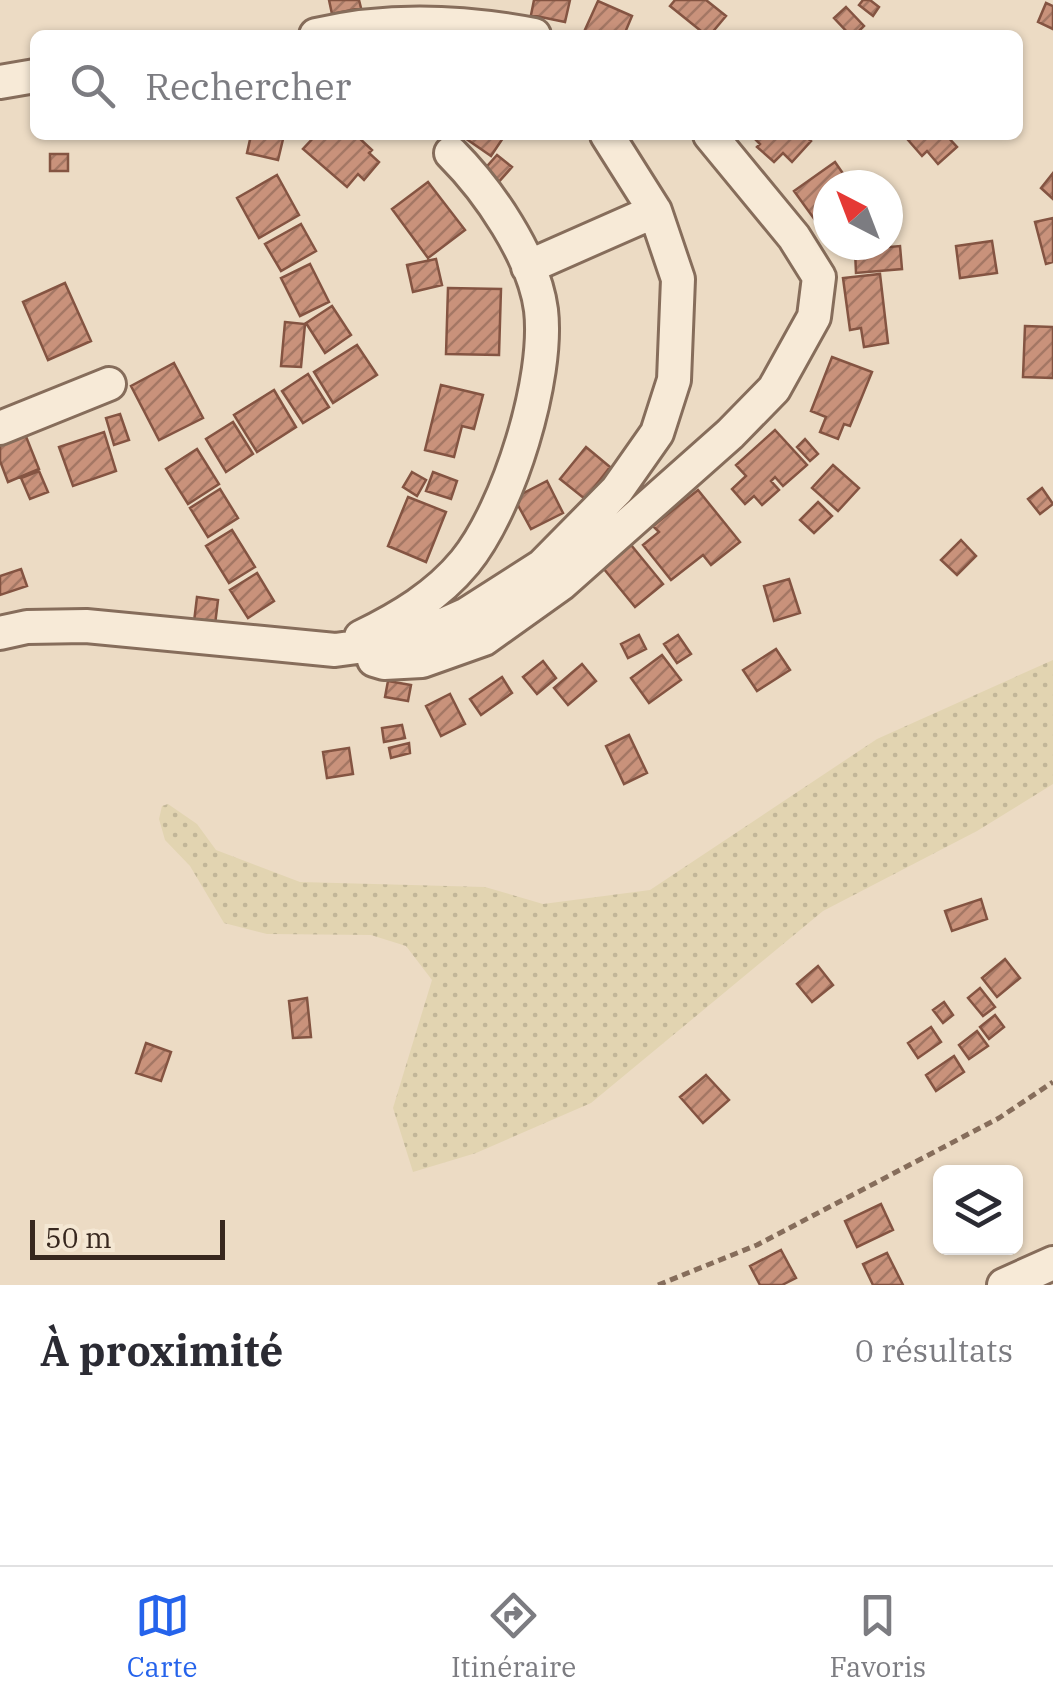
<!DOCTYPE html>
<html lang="fr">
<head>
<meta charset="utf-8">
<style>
	:root { --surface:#fff; --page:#f7f7f7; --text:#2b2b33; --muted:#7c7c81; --line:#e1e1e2; --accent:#2563eb }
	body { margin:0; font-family:"IBM Plex Serif",serif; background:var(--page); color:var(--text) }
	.controls { position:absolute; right:30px; bottom:30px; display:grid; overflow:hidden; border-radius:15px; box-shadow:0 2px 8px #0004 }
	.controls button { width:90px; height:90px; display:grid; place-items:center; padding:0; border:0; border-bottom:2px solid var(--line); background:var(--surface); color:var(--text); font:50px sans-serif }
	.compass { position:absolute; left:813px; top:170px; width:90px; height:90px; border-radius:50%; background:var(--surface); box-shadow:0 2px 8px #0004; rotate:318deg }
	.scale { position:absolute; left:30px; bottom:25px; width:195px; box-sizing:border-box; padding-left:10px; border:5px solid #37271e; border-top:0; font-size:28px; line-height:35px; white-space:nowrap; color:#37271e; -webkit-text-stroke:8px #f4e7d3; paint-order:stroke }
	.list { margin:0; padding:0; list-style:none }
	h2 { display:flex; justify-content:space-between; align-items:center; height:130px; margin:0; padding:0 40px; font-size:42px }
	h2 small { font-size:32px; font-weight:400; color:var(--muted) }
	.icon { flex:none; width:55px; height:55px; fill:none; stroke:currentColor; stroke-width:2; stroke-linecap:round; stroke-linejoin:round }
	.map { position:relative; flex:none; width:1053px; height:1285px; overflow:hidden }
	.search { position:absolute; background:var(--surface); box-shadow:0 2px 8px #0004; left:30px; right:30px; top:30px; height:110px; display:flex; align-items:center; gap:25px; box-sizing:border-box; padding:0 35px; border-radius:15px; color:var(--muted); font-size:38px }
	.sheet { height:280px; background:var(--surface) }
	nav { display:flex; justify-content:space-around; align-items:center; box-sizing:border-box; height:140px; border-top:2px solid var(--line); background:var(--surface); font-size:28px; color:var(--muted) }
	nav a { display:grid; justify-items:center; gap:5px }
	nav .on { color:var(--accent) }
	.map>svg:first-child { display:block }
</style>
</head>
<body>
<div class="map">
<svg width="1053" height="1285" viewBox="0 0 1053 1285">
	<defs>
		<pattern id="farmland-dots" width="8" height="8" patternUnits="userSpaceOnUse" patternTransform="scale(2.5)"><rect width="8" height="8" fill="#e2d4b1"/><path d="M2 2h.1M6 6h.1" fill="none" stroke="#c2b698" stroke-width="1.8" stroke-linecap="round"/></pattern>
		<pattern id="building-hatch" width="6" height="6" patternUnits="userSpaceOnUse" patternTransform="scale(2.5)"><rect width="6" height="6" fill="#c9927b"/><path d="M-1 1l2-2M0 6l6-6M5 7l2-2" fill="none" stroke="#a47764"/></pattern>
	</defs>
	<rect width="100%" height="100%" fill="#ecdbc4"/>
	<path fill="url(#farmland-dots)" d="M1053,660V784L977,831L823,911L591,1103L476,1153L413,1172L393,1108L432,980L406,946L371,935L267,934L224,923L190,866L165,840L159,819L162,806L168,804L197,824L216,850L300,882L485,887L543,904L650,890L877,739Z"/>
	<path fill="url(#building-hatch)" stroke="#845442" stroke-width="2.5" d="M329,0H359L361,8L332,14Z
		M534,0H570L565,22L531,15Z
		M675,0H706L726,16L710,35H706L670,6Z
		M863,0H870L879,7L873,16L859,5Z
		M598,1L632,16L624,35L584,32Z
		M1046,3L1053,6V29L1038,22Z
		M846,7L864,26L855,35H850L834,18Z
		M251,135H284L278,160L247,153Z
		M316,135H356L372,150L369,153L379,162L364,180L358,174L347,187L303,149Z
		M468,135H505L491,156L465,138Z
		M751,135H804L811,141L792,162L783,153L774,162L757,147L760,144Z
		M914,135H946L957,147L938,164L927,151L922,156L908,140Z
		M50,154H68V171H50Z
		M497,155L512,167L496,185L481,173Z
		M835,162L851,185H828V238L794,191Z
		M1053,173V199L1041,188Z
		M277,175L299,215L259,238L237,198Z
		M428,182L465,230L428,258L392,209Z
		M1053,218V262L1046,264L1035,222Z
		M301,224L316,251L281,271L265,244Z
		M992,241L997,273L960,278L956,246Z
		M900,246L902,269L856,273L855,250Z
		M436,259L442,285L413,292L407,265Z
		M310,264L329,302L300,316L281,278Z
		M880,274L888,343L864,347L861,328L850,330L843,278Z
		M65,283L91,341L48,360L23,302Z
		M448,288L501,289L499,355L446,354Z
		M332,306L351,335L325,353L306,323Z
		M285,322L305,324L301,367L281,366Z
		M1025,326L1053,327V378L1023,377Z
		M357,345L377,375L333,403L314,372Z
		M832,357L872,372L850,426L844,424L838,439L820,432L826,417L811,411Z
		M174,363L203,418L159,440L131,386Z
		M308,374L329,407L303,423L282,391Z
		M441,385L483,395L474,429L462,426L454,457L425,450Z
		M274,390L296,427L257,452L234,415Z
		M120,414L129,440L114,445L106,418Z
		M233,422L253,454L226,472L206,439Z
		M23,429L39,469L8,482L0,461V438Z
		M775,430L807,465L783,486L775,477L771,481L779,490L762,505L754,496L745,504L732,489L746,476L736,465Z
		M104,432L116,471L73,486L59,447Z
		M805,439L818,454L810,461L797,447Z
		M586,447L610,467L585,499L560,479Z
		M197,449L219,484L188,504L166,469Z
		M833,465L859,488L838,511L812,488Z
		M39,471L48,492L30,499L21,478Z
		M412,472L426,480L417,496L403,487Z
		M433,472L457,481L451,499L426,491Z
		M547,481L563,513L531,529L514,498Z
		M1042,488L1053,504L1040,514L1028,499Z
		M220,489L238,518L208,537L190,508Z
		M698,490L740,542L711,565L703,555L671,580L643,545L659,532L653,526Z
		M408,497L446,512L426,562L388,546Z
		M818,502L832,516L814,533L800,520Z
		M232,530L255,567L229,583L206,546Z
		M627,540L663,584L635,607L599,563Z
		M961,540L976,556L957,575L941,560Z
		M21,569L27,586L0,595V576Z
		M257,573L274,601L248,618L230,590Z
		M789,579L800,613L774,621L764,586Z
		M197,597L218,600L214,633L193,630Z
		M639,635L646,649L628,658L621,644Z
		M678,635L691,654L677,663L664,644Z
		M776,649L790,670L757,691L743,670Z
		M662,655L681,680L649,703L631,678Z
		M543,661L556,678L537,694L523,677Z
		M582,664L596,681L568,705L554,688Z
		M502,677L512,693L481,715L470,699Z
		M388,681L411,685L408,701L385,697Z
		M450,694L465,724L441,736L426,706Z
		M402,725L405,738L384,742L382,728Z
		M629,735L647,773L624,784L606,746Z
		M409,743L410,753L391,758L389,748Z
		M349,748L353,774L327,778L323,752Z
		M981,899L987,919L952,931L945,911Z
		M1005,959L1020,978L997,997L982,978Z
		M818,966L833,985L812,1002L797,984Z
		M980,988L995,1007L983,1016L968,998Z
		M307,998L311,1037L293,1038L289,1001Z
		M944,1002L953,1015L943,1023L933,1010Z
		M995,1015L1004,1027L989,1039L980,1027Z
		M931,1027L941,1042L918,1058L908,1043Z
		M977,1031L988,1046L969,1059L959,1045Z
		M146,1043L171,1052L161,1081L136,1073Z
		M954,1056L964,1072L936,1091L926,1075Z
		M706,1075L729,1100L703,1123L680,1097Z
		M881,1204L893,1230L857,1247L845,1221Z
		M781,1250L796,1278L782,1285H760L750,1266Z
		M887,1253L903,1285H873L863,1264Z"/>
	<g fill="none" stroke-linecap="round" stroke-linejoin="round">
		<g stroke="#866d5b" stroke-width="38">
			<path id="minor" d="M316,35C388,18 462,21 534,35
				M0,82L35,76
				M528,267L655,211
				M0,428L109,384
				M0,633L27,627L86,626L335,650L409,640L467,614L542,566L617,490L657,433L674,380L678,279L655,211L607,135
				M361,637C400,618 437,596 465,562C509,508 549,378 541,310C534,256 488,190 451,153
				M374,660L384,663L422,661L484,639L561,584L730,434L774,389L814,317L819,277L794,237L710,135
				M1004,1285L1053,1263"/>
		</g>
		<path stroke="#866d5b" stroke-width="5" stroke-dasharray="8 5" stroke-linecap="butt" d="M658,1285L757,1245L999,1118L1053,1082"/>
		<use href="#minor" stroke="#f7ead7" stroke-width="32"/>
	</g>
</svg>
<div class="controls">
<button><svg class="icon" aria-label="layers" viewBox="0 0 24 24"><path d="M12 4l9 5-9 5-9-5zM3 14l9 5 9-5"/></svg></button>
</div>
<svg class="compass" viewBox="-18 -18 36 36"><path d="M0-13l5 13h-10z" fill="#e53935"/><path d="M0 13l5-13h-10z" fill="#7c7c81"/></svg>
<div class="scale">50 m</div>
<div class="search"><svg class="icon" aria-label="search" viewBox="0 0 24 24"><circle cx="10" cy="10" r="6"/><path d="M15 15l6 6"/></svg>Rechercher</div>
</div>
<section class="sheet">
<h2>À proximité<small>0 résultats</small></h2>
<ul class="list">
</ul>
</section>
<nav>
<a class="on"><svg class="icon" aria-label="map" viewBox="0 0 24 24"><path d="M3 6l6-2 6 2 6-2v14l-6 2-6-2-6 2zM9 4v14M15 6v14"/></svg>Carte</a>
<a><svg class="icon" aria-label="directions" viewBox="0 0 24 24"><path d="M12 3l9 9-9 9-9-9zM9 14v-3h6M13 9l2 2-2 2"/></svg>Itinéraire</a>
<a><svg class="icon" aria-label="saved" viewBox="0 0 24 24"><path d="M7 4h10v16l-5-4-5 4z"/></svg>Favoris</a>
</nav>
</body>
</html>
